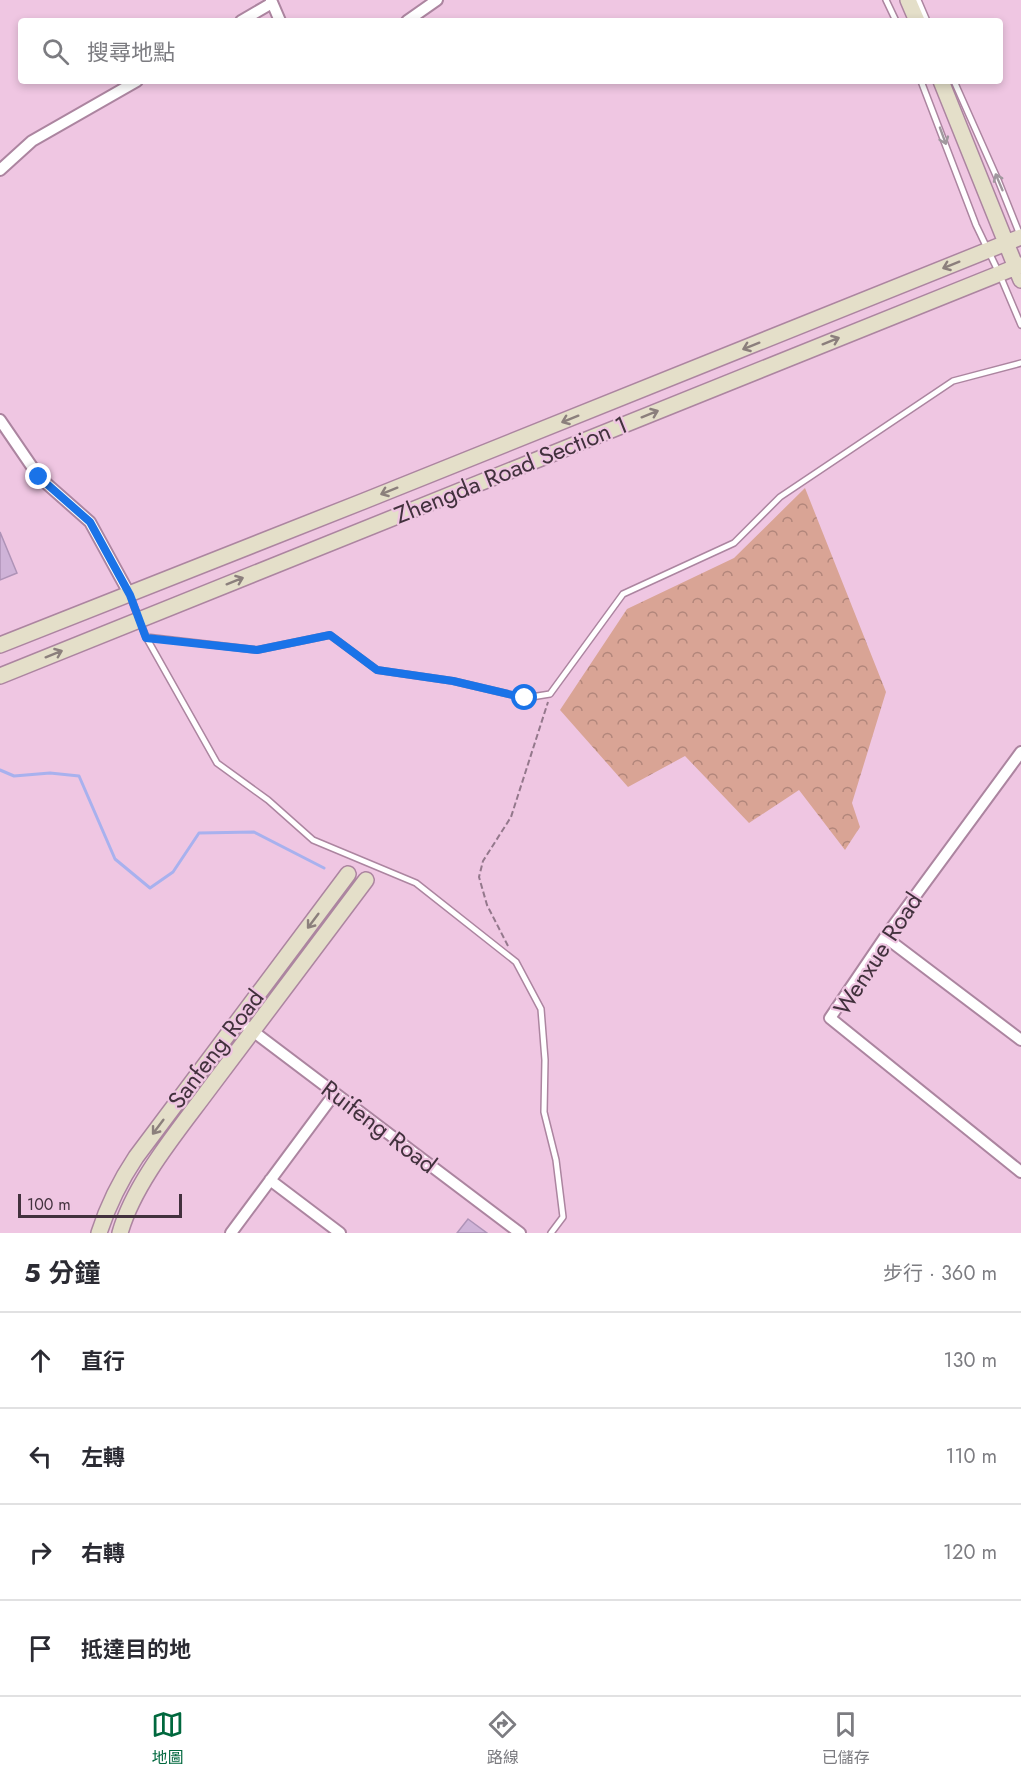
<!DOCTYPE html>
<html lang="zh-TW">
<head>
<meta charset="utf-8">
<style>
	:root { --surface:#fff; --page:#f7f7f7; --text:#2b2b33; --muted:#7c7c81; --line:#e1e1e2; --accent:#00683e }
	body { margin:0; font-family:Jost,"Noto Sans TC",sans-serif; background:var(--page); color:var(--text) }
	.scale { position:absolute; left:18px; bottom:15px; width:164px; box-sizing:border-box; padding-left:6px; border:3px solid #42313d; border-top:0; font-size:16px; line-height:21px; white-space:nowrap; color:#42313d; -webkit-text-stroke:4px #efc6e2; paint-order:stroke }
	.stop { position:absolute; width:18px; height:18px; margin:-14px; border:4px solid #1a73e8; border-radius:50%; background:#fff }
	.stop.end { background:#1a73e8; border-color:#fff; box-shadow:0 2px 6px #0008 }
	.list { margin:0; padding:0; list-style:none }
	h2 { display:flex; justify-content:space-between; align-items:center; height:78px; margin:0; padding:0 24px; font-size:26px }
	h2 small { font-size:20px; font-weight:400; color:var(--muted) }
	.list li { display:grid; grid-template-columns:39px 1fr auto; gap:18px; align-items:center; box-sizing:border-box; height:96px; padding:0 24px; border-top:2px solid var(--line) }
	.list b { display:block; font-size:22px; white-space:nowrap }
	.list em { font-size:20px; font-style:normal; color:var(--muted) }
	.icon { flex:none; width:33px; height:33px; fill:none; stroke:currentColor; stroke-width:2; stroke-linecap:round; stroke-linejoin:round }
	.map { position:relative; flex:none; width:1021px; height:1233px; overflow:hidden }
	.search { position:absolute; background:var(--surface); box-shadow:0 3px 9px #0003; left:18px; right:18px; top:18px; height:66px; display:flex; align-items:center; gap:15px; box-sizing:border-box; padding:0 21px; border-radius:6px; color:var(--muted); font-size:22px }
	.sheet { height:462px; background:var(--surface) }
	nav { display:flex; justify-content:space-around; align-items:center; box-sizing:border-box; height:84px; border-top:2px solid var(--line); background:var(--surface); font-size:16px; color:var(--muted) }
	nav a { display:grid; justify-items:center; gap:3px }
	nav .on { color:var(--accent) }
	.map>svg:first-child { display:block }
</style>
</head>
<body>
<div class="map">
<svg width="1021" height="1233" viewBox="0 0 1021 1233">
	<defs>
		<pattern id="forest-crowns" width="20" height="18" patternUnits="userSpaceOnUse" patternTransform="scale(1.5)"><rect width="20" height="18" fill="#d9a495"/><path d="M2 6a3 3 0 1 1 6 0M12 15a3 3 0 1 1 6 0" fill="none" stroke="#b2867b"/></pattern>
	</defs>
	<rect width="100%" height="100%" fill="#efc6e2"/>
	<path fill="url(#forest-crowns)" d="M805,488L886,692L852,803L860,827L845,850L799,790L749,823L685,756L628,787L560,710L627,609L734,558Z"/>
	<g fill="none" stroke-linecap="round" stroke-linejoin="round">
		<path stroke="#a8b1ee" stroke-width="3" d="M0,770L14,776L50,773L79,776L115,859L150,888L173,872L199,833L254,832L324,868"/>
	</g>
	<path fill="#cfb3d8" stroke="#ae93b7" stroke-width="1.5" d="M0,532L17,573L0,580Z
		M468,1219L487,1233H457Z"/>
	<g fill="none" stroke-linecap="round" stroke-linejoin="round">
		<g stroke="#ac85a0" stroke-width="8">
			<path id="lane" d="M886,0L896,21
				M918,0L927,21
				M921,81L976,225L999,273L1021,325
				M954,81L998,180L1020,235
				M130,596L146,637L217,763L268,800L313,840L416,883L516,962L541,1009L545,1060L544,1112L556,1160L563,1217L551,1233
				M146,637L257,650L330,635L377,670L453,681L525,698L550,694L623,594L734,543L780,497L953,381L1021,363"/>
		</g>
		<g stroke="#ac85a0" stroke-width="14">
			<path id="street" d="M271,0L280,21
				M241,21L272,3
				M407,21L437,0
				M0,170L32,141L137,81
				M0,420L39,477L90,522L130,595
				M1021,752L885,937L830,1018L1021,1172
				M885,937L1021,1040
				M238,1020L520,1233
				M270,1180L340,1233
				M231,1233L335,1093"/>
		</g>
		<g stroke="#ac85a0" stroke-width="18">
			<path id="secondary" d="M908,0L917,21
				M941,81L1021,280
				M0,645L364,501L1021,237
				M0,676L1021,265
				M99,1233C108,1205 120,1181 136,1157L348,874
				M120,1233C134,1183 178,1131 209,1089C261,1019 314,950 366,880"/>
		</g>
		<path stroke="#94788c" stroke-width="2" stroke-dasharray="6 3" stroke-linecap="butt" d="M508,946L487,905L479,877L483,861L511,817L548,702"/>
		<use href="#lane" stroke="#fff" stroke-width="5"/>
		<use href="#street" stroke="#fff" stroke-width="10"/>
		<use href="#secondary" stroke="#e4dfc9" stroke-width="15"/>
	</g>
	<defs><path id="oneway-shaft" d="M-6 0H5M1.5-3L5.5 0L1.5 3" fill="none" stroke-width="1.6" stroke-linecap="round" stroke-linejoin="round" transform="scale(1.5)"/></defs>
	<g stroke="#a0989e">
		<use href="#oneway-shaft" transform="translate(943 136) rotate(70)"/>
		<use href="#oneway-shaft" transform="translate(999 182) rotate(-113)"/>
	</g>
	<g stroke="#8b7f7c">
		<use href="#oneway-shaft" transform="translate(951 265) rotate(158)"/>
		<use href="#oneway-shaft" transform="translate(831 341) rotate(-22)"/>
		<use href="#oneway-shaft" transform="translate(751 346) rotate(158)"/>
		<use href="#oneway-shaft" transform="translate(650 414) rotate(-22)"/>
		<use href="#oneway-shaft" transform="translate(570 419) rotate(158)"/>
		<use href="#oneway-shaft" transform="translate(389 491) rotate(158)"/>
		<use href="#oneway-shaft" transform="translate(235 581) rotate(-22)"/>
		<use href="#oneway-shaft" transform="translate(54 654) rotate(-22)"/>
		<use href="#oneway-shaft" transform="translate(313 921) rotate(127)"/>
		<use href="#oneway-shaft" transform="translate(158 1127) rotate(127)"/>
	</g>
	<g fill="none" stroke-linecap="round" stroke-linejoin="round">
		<path stroke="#1a73e8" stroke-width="8" d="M39,477L90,522L130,595L146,638L257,650L330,635L377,670L453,681L525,698"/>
	</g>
	<g text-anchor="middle" stroke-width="4.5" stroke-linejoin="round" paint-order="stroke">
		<g font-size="24" fill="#42313d" stroke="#efc6e2">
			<text transform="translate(511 470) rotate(-22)" y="8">Zhengda Road Section 1</text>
			<text transform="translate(878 954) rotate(-57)" y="8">Wenxue Road</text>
			<text transform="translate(216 1049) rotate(-53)" y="8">Sanfeng Road</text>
			<text transform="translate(379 1127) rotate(37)" y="8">Ruifeng Road</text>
		</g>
	</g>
</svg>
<div class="scale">100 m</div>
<div class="stop" style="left:525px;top:698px"></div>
<div class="stop end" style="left:39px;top:477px"></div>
<div class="search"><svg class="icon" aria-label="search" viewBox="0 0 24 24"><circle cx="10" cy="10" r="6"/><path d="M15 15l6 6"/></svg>搜尋地點</div>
</div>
<section class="sheet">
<h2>5 分鐘<small>步行 · 360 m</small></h2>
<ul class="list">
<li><svg class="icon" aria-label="ahead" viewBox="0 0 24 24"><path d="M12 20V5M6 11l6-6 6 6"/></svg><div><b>直行</b></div><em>130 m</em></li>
<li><svg class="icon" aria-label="left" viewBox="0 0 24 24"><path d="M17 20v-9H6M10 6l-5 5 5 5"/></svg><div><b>左轉</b></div><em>110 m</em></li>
<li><svg class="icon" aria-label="right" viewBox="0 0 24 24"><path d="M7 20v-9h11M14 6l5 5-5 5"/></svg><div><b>右轉</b></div><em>120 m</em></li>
<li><svg class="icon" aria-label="arrive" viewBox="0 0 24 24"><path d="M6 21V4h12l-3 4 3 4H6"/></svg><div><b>抵達目的地</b></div></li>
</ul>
</section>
<nav>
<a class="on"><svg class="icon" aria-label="map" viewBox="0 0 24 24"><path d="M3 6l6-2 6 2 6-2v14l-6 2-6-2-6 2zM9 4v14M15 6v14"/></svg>地圖</a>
<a><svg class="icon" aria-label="directions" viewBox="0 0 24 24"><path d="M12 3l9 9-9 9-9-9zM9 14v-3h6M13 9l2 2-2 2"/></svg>路線</a>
<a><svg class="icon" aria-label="saved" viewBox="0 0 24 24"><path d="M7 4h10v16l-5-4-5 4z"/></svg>已儲存</a>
</nav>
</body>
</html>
